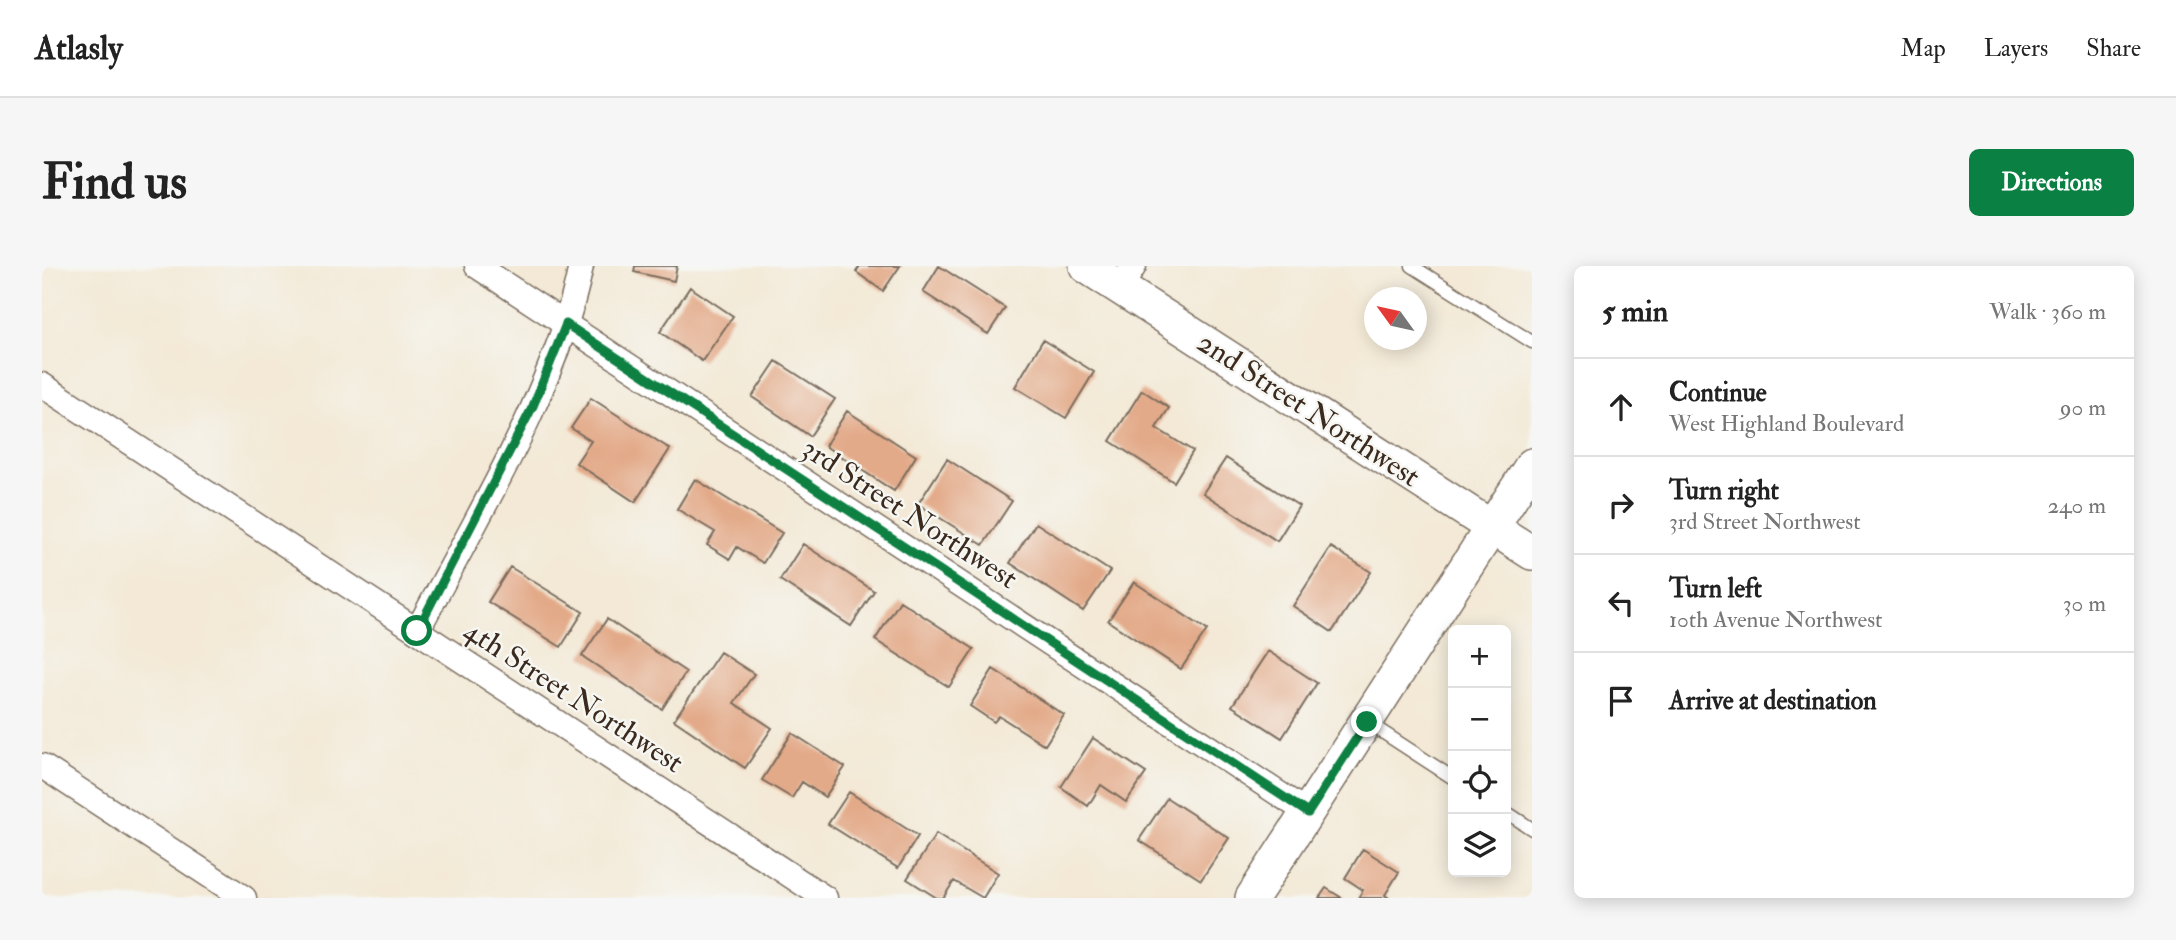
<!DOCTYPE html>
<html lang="en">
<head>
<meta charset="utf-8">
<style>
	:root { --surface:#fff; --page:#f6f6f6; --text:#222; --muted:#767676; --line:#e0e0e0; --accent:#0b8043 }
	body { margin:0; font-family:"IM FELL Double Pica",serif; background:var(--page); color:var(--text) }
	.controls { position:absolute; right:21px; bottom:21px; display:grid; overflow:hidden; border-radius:10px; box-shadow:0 4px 18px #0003 }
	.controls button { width:63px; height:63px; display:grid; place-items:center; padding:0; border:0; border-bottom:2px solid var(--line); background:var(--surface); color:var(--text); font:35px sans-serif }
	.compass { position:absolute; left:1322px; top:21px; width:63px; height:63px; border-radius:50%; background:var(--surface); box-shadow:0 4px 18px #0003; rotate:303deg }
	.stop { position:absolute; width:21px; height:21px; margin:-16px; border:5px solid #0b8043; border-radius:50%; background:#fff }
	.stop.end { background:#0b8043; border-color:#fff; box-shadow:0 2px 7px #0008 }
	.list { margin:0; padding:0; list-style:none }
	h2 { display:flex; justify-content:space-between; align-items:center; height:91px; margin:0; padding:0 28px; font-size:30px }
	h2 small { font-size:23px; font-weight:400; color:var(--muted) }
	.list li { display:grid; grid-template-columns:46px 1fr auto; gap:21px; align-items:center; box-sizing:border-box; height:98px; padding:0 28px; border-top:2px solid var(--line) }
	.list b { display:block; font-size:26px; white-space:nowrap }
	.list p { margin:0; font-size:23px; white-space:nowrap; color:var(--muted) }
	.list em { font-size:23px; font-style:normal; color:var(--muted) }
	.icon { flex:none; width:38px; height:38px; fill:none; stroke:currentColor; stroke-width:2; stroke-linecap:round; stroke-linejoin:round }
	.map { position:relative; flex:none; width:1490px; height:632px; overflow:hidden; border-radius:10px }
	header { display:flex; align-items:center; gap:42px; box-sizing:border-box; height:98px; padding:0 35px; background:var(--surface); border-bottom:2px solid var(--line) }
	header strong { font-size:33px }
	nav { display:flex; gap:38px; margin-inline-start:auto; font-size:24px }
	.intro { display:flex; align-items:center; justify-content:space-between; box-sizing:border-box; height:168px; padding:0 42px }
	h1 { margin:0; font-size:49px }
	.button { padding:18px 32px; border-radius:10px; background:var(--accent); color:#fff; font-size:24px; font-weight:700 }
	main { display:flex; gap:42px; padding:0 42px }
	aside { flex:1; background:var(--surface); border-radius:10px; box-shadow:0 4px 18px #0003 }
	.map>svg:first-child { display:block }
</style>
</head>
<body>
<header>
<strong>Atlasly</strong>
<nav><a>Map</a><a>Layers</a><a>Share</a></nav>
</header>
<div class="intro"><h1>Find us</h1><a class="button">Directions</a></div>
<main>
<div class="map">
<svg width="1490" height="632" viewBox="0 0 1490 632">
	<rect width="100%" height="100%" fill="#f6f6f2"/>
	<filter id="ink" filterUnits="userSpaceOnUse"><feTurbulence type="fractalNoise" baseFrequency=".0143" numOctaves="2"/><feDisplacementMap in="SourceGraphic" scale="14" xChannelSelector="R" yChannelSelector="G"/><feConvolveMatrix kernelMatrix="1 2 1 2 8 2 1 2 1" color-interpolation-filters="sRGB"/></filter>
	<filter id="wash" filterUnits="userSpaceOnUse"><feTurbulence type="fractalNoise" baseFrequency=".00686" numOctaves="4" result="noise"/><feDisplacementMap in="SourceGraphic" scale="28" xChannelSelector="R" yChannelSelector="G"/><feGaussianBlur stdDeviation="1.57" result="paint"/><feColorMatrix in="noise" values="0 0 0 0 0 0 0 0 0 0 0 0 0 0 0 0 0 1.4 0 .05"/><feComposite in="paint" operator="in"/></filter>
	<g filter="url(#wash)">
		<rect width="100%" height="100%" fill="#f3e9d6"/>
		<g id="blocks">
			<path fill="#e3aa89" d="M593,0H635L632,15L592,6Z
				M818,0H858L841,25L814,6Z
				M897,0L963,42L946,68L881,26Z
				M648,21L691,50L660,95L618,66Z
				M1001,74L1052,106L1024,152L973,121Z
				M734,95L793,133L768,170L710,131Z
				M1100,124L1127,142L1114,162L1151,185L1132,216L1068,175Z
				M549,132L628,183L593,236L534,197L549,175L529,162Z
				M805,145L874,190L852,225L783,180Z
				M1184,192L1257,240L1235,275L1161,227Z
				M905,193L970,235L941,279L876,238Z
				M653,213L740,267L721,297L695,281L688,293L665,279L673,266L635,243Z
				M994,257L1068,305L1041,345L968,297Z
				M761,278L832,325L809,360L738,314Z
				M1289,281L1329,306L1290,366L1251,340Z
				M468,301L541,346L519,381L446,336Z
				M1092,316L1165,364L1139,403L1066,355Z
				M858,335L932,383L907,421L833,374Z
				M565,353L644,406L620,443L540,390Z
				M1226,385L1275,417L1240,472L1190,440Z
				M678,386L712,408L692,437L730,462L703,502L632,454Z
				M951,403L1022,449L1003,479L957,450L952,456L928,440Z
				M750,467L803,501L783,531L760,516L750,532L720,514Z
				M1051,472L1104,507L1084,536L1059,519L1046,540L1019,521Z
				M807,526L876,570L856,602L786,558Z
				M1125,532L1187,572L1159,614L1097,574Z
				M894,568L956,607L941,632L912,615L901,632H895L865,613Z
				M1321,583L1357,606L1343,629L1347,632H1316L1321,624L1303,612Z
				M1284,622L1300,632H1277Z"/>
		</g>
	</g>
	<g filter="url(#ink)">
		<use href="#blocks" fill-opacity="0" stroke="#7b6d5e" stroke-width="2"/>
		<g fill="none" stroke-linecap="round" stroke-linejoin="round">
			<g stroke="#7b6d5e" stroke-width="15">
				<path id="lane" d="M1370,0L1490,76
					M1325,456L1411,512
					M1464,546L1490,563"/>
			</g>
			<g stroke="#7b6d5e" stroke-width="27">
				<path id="street" d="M435,0L1266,547
					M1078,22L1092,0
					M0,119L783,632
					M375,365C433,255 515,121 539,0
					M0,500L202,632"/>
			</g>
			<g stroke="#7b6d5e" stroke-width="36">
				<path id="secondary" d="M1044,0L1490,287
					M1210,632L1490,199"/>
			</g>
			<use href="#lane" stroke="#fff" stroke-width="12"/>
			<use href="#street" stroke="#fff" stroke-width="24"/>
			<use href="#secondary" stroke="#fff" stroke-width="33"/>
		</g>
	</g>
	<g fill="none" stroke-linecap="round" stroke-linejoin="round" filter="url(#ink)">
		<path stroke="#0b8043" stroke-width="9" d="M375,365L491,140L524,58L1266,547L1325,456"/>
	</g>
	<g text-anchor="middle" stroke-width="5" stroke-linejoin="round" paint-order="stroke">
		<g font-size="30" fill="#3b2a1e" stroke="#f6f6f2">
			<text transform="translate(1267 143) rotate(33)" y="10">2nd Street Northwest</text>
			<text transform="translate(868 247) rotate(33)" y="10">3rd Street Northwest</text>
			<text transform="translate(532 430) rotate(33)" y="10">4th Street Northwest</text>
		</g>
	</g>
</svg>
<div class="controls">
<button>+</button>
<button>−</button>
<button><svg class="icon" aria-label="locate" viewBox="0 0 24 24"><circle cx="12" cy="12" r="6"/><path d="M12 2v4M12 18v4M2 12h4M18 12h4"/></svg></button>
<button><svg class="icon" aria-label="layers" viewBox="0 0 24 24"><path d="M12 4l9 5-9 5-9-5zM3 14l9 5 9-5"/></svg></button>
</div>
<svg class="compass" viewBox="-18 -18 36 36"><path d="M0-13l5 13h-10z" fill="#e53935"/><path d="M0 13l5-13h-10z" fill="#767676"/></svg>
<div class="stop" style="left:375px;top:365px"></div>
<div class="stop end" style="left:1325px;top:456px"></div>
</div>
<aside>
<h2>5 min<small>Walk · 360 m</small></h2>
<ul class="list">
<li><svg class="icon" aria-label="ahead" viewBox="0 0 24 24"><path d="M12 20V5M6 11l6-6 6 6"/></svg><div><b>Continue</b><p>West Highland Boulevard</p></div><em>90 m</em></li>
<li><svg class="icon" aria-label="right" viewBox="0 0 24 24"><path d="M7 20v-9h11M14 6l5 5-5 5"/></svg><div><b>Turn right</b><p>3rd Street Northwest</p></div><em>240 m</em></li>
<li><svg class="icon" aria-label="left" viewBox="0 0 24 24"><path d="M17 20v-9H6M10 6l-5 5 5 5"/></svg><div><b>Turn left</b><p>10th Avenue Northwest</p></div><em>30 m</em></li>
<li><svg class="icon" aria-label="arrive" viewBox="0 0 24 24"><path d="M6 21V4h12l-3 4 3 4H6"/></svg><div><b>Arrive at destination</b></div></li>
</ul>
</aside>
</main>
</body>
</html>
